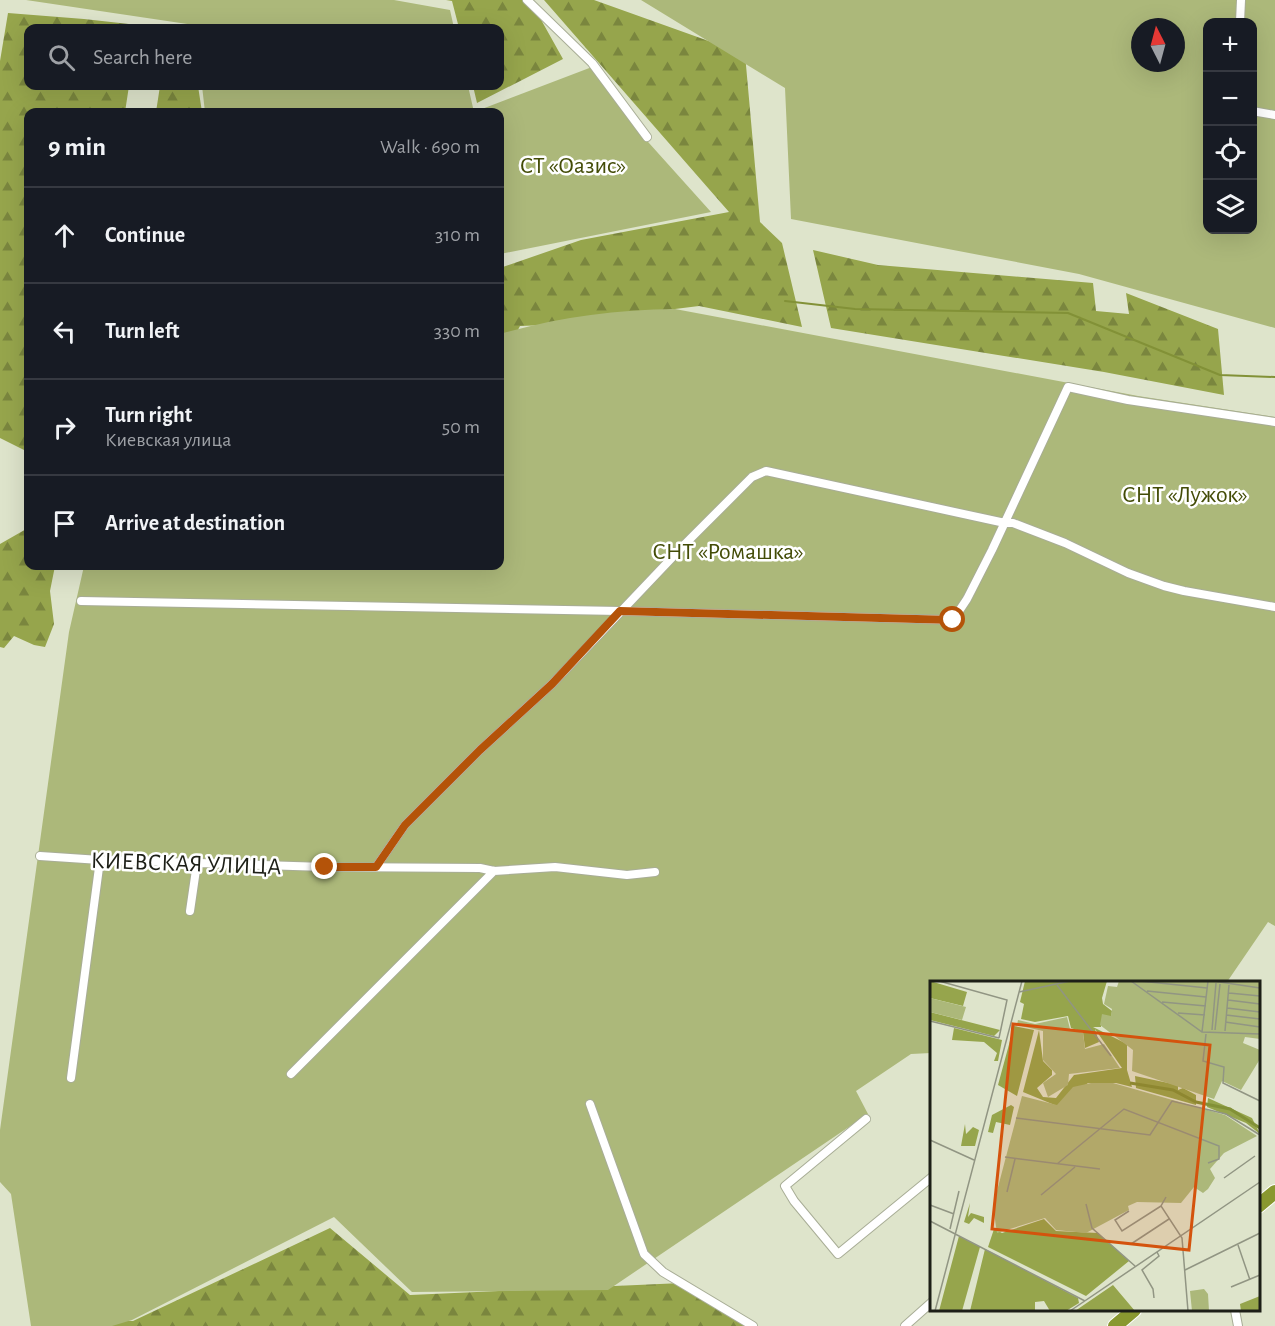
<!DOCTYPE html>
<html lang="en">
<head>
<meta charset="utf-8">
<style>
	:root { --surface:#171b24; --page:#20242c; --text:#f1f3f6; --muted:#9ea1a6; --line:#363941 }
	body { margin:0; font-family:"Alegreya Sans",sans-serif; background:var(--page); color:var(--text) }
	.controls { position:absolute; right:18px; top:18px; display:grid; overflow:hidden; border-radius:12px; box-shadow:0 6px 24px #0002 }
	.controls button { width:54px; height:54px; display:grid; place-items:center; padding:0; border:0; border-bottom:2px solid var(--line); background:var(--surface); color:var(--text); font:30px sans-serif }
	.compass { position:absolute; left:1131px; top:18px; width:54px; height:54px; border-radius:50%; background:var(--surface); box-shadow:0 6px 24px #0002; rotate:354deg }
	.stop { position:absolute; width:18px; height:18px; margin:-14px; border:4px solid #b45309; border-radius:50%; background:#fff }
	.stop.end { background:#b45309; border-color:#fff; box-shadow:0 2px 6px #0008 }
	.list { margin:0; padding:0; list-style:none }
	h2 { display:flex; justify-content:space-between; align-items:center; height:78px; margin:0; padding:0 24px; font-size:26px }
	h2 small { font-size:20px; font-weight:400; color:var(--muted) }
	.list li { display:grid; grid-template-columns:39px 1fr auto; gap:18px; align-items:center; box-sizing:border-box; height:96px; padding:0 24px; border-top:2px solid var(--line) }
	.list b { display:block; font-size:22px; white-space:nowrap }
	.list p { margin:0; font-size:20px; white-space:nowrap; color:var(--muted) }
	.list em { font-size:20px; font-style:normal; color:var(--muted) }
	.icon { flex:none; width:33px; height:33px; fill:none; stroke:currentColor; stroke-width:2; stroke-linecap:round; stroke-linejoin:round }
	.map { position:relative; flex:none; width:1275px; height:1326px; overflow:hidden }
	.search { position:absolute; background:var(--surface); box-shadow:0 6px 24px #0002; left:24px; top:24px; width:480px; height:66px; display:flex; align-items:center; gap:15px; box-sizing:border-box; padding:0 21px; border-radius:12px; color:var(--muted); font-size:22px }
	.panel { position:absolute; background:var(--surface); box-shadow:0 6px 24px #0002; left:24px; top:108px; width:480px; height:462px; border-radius:12px }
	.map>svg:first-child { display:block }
</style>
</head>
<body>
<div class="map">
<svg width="1275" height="1326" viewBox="0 0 1275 1326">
	<defs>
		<pattern id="forest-firs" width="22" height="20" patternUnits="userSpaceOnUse" patternTransform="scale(1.5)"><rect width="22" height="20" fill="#96a54c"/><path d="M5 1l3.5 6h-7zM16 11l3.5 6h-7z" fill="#7a863e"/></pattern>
	</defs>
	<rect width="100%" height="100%" fill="#dee4cb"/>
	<path fill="url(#forest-firs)" d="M446,0H530L563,59L477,103L473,86H500V28H459L452,1Z
		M544,0H594L745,54L760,222L782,243L802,327L699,306L547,325L520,326L504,356L500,354V268L581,240L729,212Z
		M8,13L84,19L138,25V28H28V86H129L125,112H28V452L0,438V61Z
		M160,86H198L202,112H156Z
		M813,250L878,265L1093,283L1096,311L1129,314L1126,293L1218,329L1224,395L1104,372L831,328Z
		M28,528V566H55L50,591L54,624L45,647L34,645L14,636L4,648L0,647V544Z
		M330,1228L410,1295L682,1283L749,1326H76L79,1320L133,1321Z"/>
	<path fill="#acb87a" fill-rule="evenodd" d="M26,0H394L450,10L454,28H195L194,25Z
		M641,0H1275V328L1079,274L791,219L785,88ZM1208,22H1252V230H1208ZM1140,27H1176V63H1140Z
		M592,67L640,133L711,212L500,254V112H205L202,86H468L474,112Z
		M675,309L1138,396L1275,417V926L1268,922L1227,982H932L931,1053L911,1054L856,1091L868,1114L608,1290L412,1292L334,1217L132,1320L112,1326H31L11,1194L0,1182V1130L69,632L84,566H500V334C559,317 614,310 675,309Z"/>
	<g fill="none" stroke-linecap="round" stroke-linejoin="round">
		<path stroke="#829137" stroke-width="2" d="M785,301L855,309L1068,313L1220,375L1275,377"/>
		<g stroke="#a8ad96" stroke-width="10">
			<path id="street" d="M527,0L592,63L647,137
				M1240,22L1241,0
				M1252,111L1275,115
				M81,601L620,611L953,620L967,599L992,550L1068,387L1128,400L1275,422
				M40,856L100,860L325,867L480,868L494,871L555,867L627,875L655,872
				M376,867L405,825L480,750L552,684L685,544L752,477L766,471L1005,523H1013L1065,543L1128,573L1164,586L1184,591L1275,607
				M190,911L197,863
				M291,1074L494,871
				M71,1078L100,860
				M590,1104L644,1254L663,1272L753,1326
				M866,1119L785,1186L794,1201L838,1254L932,1177
				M1235,1310L1238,1326
				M905,1326L932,1302"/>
		</g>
		<g stroke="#fff" stroke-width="16">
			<path id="highway" d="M1258,1206L1275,1192
				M1115,1326L1134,1310"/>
		</g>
		<use href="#street" stroke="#fff" stroke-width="8"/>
		<use href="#highway" stroke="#899830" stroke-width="14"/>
	</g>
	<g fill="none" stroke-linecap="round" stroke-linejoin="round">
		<path stroke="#b45309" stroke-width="8" d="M325,867H376L405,825L480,750L552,684L620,611L953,620"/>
	</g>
	<g text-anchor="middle" stroke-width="5" stroke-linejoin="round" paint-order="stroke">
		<g font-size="24" fill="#434c07" stroke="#fff">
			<text x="573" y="173">СТ «Оазис»</text>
			<text x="1185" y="502">СНТ «Лужок»</text>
			<text x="728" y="559">СНТ «Ромашка»</text>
		</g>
		<g font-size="24" fill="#1d1f17" stroke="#fff">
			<text transform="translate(186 863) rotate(2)" y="8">КИЕВСКАЯ УЛИЦА</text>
		</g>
	</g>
	<g transform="translate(930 981)">
		<rect width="330" height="330" fill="#dee4cb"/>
		<path d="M0,0L37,11L33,25L0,17ZM95,0H177L172,17L173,23L182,30L181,37L171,41V46H163L197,63V89L202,106L186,102H158L127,125L93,111L109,49L113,80L122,89V94L107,107L113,116L126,117L144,94L192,87L165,48L169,61L155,67L153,51L141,47L138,35L105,41L91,38L94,23L90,21ZM0,31L70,49L64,55L0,39ZM84,45L104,49L87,115L68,104ZM24,47L72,59L68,80H64L67,72L54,61L22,59ZM205,95L248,104V109L253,107L266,114V124L206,107ZM278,117L322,137L330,153L316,142L277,126ZM81,124L84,126L80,144L66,141L63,152L58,151L62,134ZM35,143L36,153L43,146L49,149L45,165H31ZM40,222L38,236L41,232L54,236V242L44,237L39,243L34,241ZM114,238L126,250L168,252L199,280L156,315L58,266L64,248L72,252ZM29,255L50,266L32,330H9ZM55,268L148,317L149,322L136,330H120L114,320L105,321V330H40ZM183,304L205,330H145ZM330,315V330H311L310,323Z" fill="#96a54c"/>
		<path d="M189,0H330V58L315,56L313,62L330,69V78L311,109L292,100L284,118L202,90L203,69L170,44L172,33L181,35L182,28L174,23L178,5L187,6ZM0,17L36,26L32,39L0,31ZM137,36L140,48L153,52L155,68L174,63L190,87L139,93L138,104L118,116L113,102L126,93L113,79V50L87,44L88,39L105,43ZM161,102H183L295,134L327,155L294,172L280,188L285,197L278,208L273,212L264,206L251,222L207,221L198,225L199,229L156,252L126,249L115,237L67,252L63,225L92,115L127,124L143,106ZM274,308L278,313L279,330H262L260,310Z" fill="#acb87a"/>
		<path fill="none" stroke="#829137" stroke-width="3" d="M200,102L243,109L266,121L300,128L330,147"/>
		<path fill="none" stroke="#919583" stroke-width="1.5" d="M9,0L77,19L69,57M201,0L272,51L330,53M210,0L277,7M283,0L330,7M127,4L181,75M217,10L276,16M89,11L140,0M299,12L330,15M298,19L330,23M232,21L276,25M297,27L330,31M248,32L275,34M296,34L330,38M0,40L69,57M295,41L330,46M282,49L286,2M285,49L290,3M295,50L299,4M272,51L278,0M276,53L273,80L294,86L293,102L330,120M86,137L220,154L242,120L296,133L330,154M0,159L44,179M75,176L170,188M127,183L194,128L289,165V178L278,182M294,197L325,175M77,211L85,178M111,214L145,186M236,216L231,225L252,257L258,330M156,223L162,247L205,285M0,224L24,233M199,230L185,239L192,250L231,225M0,240L155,320M20,248L29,210M201,263L239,238M308,264L320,299M255,289L330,252M301,306L330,294M224,317L223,308L212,289L229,275L227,271M5,330L92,0M140,330L330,201"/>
		<path fill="#d4530d" fill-opacity="0.15" stroke="#d4530d" stroke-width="3" d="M83,43L280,64L259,269L62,248Z"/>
		<rect width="330" height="330" fill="none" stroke="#1d1f17" stroke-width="3"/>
	</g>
</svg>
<div class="controls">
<button>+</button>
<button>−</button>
<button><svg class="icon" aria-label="locate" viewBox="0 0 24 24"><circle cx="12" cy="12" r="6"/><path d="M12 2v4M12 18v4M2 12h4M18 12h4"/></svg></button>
<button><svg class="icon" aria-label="layers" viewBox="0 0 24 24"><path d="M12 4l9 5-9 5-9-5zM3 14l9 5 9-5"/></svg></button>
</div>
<svg class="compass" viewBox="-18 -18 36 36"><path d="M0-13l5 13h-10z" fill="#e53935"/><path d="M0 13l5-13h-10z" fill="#9ea1a6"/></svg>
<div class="stop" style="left:953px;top:620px"></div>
<div class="stop end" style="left:325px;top:867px"></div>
<div class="search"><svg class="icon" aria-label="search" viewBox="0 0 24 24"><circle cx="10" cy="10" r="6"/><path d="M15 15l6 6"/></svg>Search here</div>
<section class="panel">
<h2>9 min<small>Walk · 690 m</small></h2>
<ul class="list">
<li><svg class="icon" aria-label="ahead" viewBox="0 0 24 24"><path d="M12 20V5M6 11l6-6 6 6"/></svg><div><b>Continue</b></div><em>310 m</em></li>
<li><svg class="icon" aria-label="left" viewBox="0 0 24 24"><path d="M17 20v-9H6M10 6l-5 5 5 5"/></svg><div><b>Turn left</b></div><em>330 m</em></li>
<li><svg class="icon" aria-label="right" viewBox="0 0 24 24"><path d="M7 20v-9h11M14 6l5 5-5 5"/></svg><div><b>Turn right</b><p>Киевская улица</p></div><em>50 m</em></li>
<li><svg class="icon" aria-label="arrive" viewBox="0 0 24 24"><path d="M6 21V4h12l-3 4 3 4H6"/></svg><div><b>Arrive at destination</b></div></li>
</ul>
</section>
</div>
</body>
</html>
